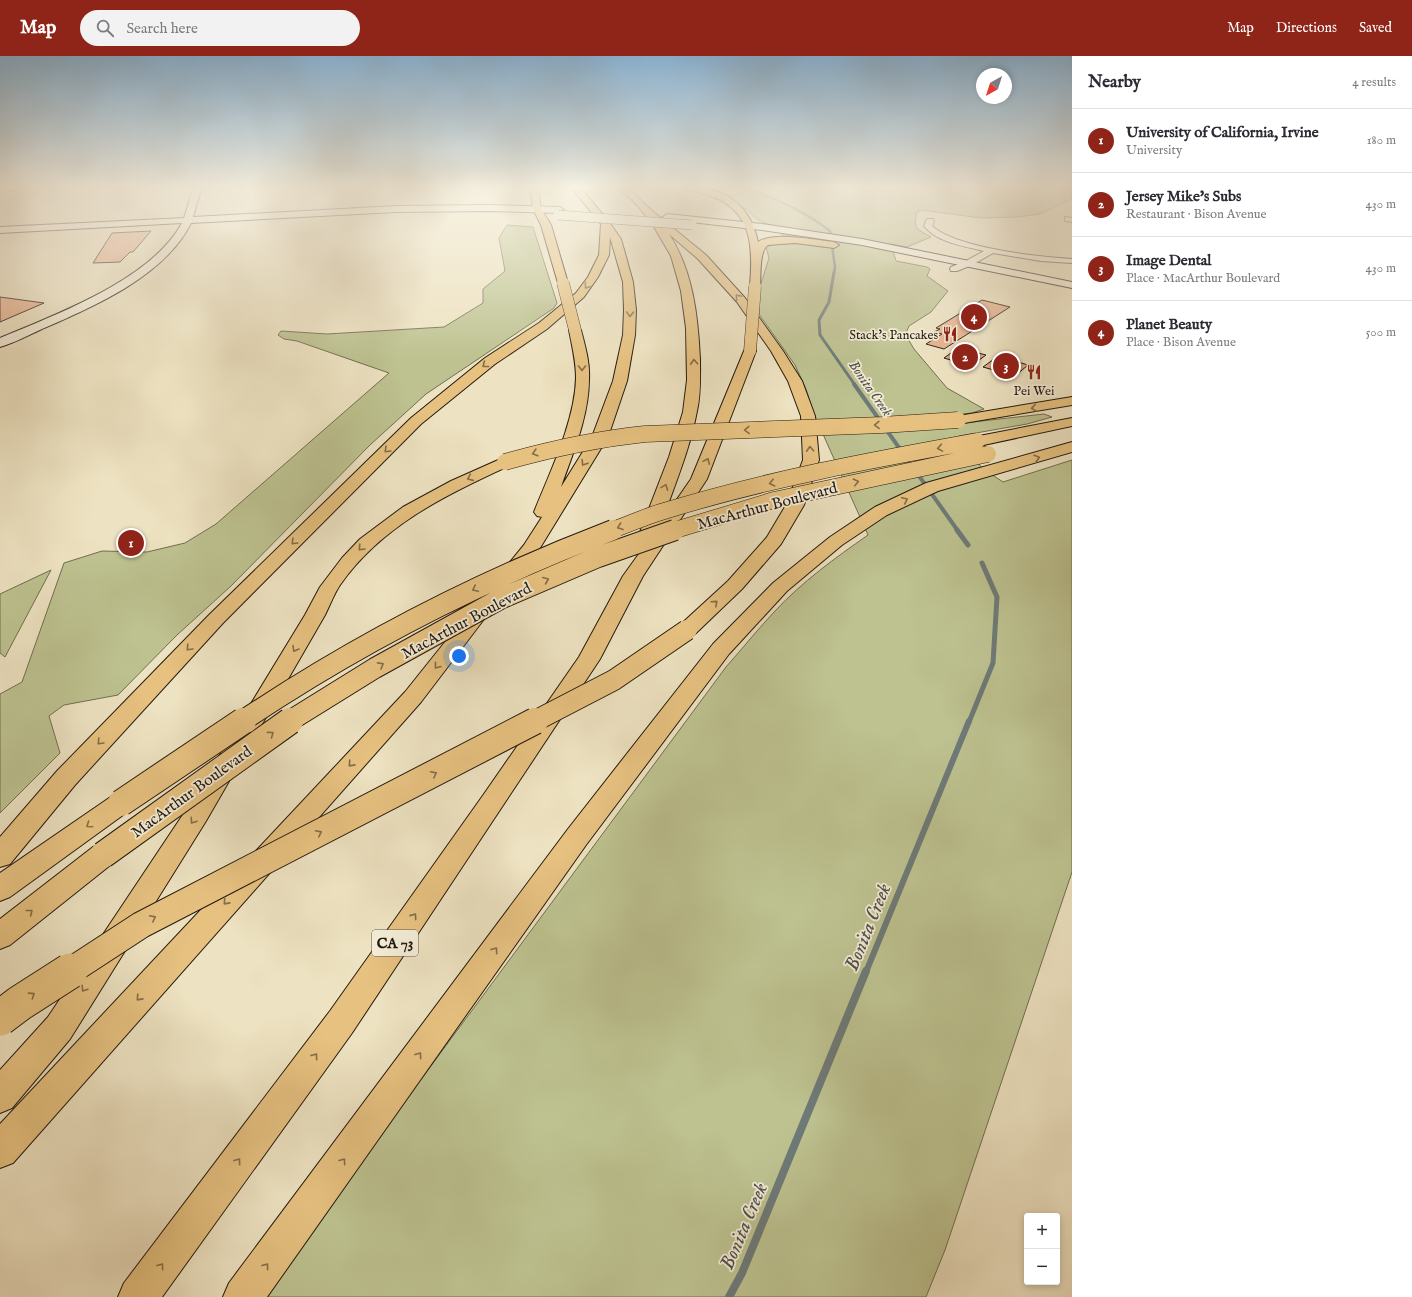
<!DOCTYPE html>
<html lang="en">
<head>
<meta charset="utf-8">
<style>
	:root { --surface:#fff; --page:#f2f2f3; --text:#2b2b33; --muted:#7c7c81; --line:#e1e1e2; --accent:#8f2418 }
	body { margin:0; font-family:"IM FELL English",serif; background:var(--page); color:var(--text) }
	.controls { position:absolute; right:12px; bottom:12px; display:grid; overflow:hidden; border-radius:4px; box-shadow:0 2px 6px #0003 }
	.controls button { width:36px; height:36px; display:grid; place-items:center; padding:0; border:0; border-bottom:1px solid var(--line); background:var(--surface); color:var(--text); font:20px sans-serif }
	.compass { position:absolute; left:976px; top:12px; width:36px; height:36px; border-radius:50%; background:var(--surface); box-shadow:0 2px 6px #0003; rotate:219deg }
	.you { position:absolute; left:459px; top:600px; width:14px; height:14px; margin:-10px; border:3px solid #fff; border-radius:50%; background:#1a73e8; box-shadow:0 0 0 6px #1a73e833 }
	.badge { display:grid; place-items:center; width:26px; height:26px; border-radius:50%; background:var(--accent); color:#fff; font-size:13px; font-weight:700 }
	.pin { position:absolute; translate:-50% -50%; border:2px solid #fff; box-shadow:0 1px 4px #0006 }
	.list { margin:0; padding:0; list-style:none }
	h2 { display:flex; justify-content:space-between; align-items:center; height:52px; margin:0; padding:0 16px; font-size:17px }
	h2 small { font-size:13px; font-weight:400; color:var(--muted) }
	.list li { display:grid; grid-template-columns:26px 1fr auto; gap:12px; align-items:center; box-sizing:border-box; height:64px; padding:0 16px; border-top:1px solid var(--line) }
	.list b { display:block; font-size:15px; white-space:nowrap }
	.list p { margin:0; font-size:13px; white-space:nowrap; color:var(--muted) }
	.list em { font-size:13px; font-style:normal; color:var(--muted) }
	.icon { flex:none; width:22px; height:22px; fill:none; stroke:currentColor; stroke-width:2; stroke-linecap:round; stroke-linejoin:round }
	.map { position:relative; flex:none; width:1072px; height:1241px; overflow:hidden }
	header { display:flex; align-items:center; gap:24px; box-sizing:border-box; height:56px; padding:0 20px; background:var(--accent); color:#fff }
	header strong { font-size:19px }
	nav { display:flex; gap:22px; margin-inline-start:auto; font-size:14px }
	.search { width:280px; height:36px; background:var(--page); display:flex; align-items:center; gap:10px; box-sizing:border-box; padding:0 14px; border-radius:22px; color:var(--muted); font-size:15px }
	main { display:flex }
	aside { flex:1; background:var(--surface) }
	.map>svg:first-child { display:block }
</style>
</head>
<body>
<header>
<strong>Map</strong>
<div class="search"><svg class="icon" aria-label="search" viewBox="0 0 24 24"><circle cx="10" cy="10" r="6"/><path d="M15 15l6 6"/></svg>Search here</div>
<nav><a>Map</a><a>Directions</a><a>Saved</a></nav>
</header>
<main>
<div class="map">
<svg width="1072" height="1241" viewBox="0 0 1072 1241">
	<rect width="100%" height="100%" fill="#ede2c1"/>
	<filter id="stains"><feTurbulence type="fractalNoise" baseFrequency=".005" numOctaves="4"/><feColorMatrix values="0 0 0 0 .2 0 0 0 0 .09 0 0 0 0 .02 0 0 0 .5 -.17"/></filter>
	<radialGradient id="worn" r=".72"><stop offset=".6" stop-color="#630" stop-opacity="0"/><stop offset="1" stop-color="#630" stop-opacity=".3"/></radialGradient>
	<path fill="#bdc290" stroke="#706e4f" d="M713,130H1072V143L1040,158L1017,161L981,162L922,154L917,156C913,173 917,173 931,181L907,191L891,188L896,205L927,211L930,213L927,220L948,235L931,256L909,270L906,277L908,283L914,293L947,332L984,353L972,357L936,361L946,369L1044,358L1052,361L1027,368L959,380L982,412L1003,426L1072,404V816L945,1194L926,1241H260L726,611C742,593 758,573 775,555C802,526 835,502 868,479L814,358L806,333L795,309L759,258L760,231L769,202L766,191L786,185L777,170C766,168 755,165 749,155L724,141L744,138Z
		M507,169L533,171L557,247L554,252L426,338L370,389L231,530L177,579L118,639L64,649L49,660L60,697L0,757V638L22,626L64,507L102,495L147,496L185,487L216,468L389,317L297,285L284,283L278,279L281,275L327,278L444,271L483,247V233L505,215L499,182Z
		M51,514L5,601L0,597V538Z"/>
	<g fill="none" stroke-linecap="round" stroke-linejoin="round">
		<path stroke="#6e7a78" stroke-width="2.5" d="M741,130C773,141 803,154 830,175L835,211L834,217"/>
		<path stroke="#6e7a78" stroke-width="3" d="M834,216L829,246L819,264L820,279L855,329"/>
		<path stroke="#6e7a78" stroke-width="4" d="M854,328L958,475"/>
		<path stroke="#6e7a78" stroke-width="5" d="M957,474L968,489
			M969,666L993,607L997,541L982,507"/>
		<path stroke="#6e7a78" stroke-width="6" d="M866,916L969,665"/>
		<path stroke="#6e7a78" stroke-width="8" d="M729,1241L742,1217L866,915"/>
	</g>
	<path fill="#e7b08e" stroke="#23190e" d="M151,175L133,196H130L120,206L93,207L112,177Z
		M0,241L44,247L0,266Z
		M982,244L1010,251L944,293L926,288L942,278L934,276L940,273L936,272Z
		M958,292L986,299L971,310L944,302Z
		M997,301L1011,304L1028,309L1015,320L983,311Z"/>
	<g fill="none" stroke-linecap="round" stroke-linejoin="round">
		<g stroke="#564b3b" stroke-width="2">
			<path id="street" d="M14,130H29L0,137V133Z
				M1065,161L1072,162V166L1065,165Z
				M927,163H933L934,165L932,170C956,192 1039,201 1072,203V207L1041,205L993,197L972,209L957,215H951L950,213L951,211L966,205L984,195C964,190 938,187 924,170Z"/>
		</g>
		<g stroke="#23190e" stroke-width="2">
			<path id="secondary" d="M194,130H202L193,161L396,150L489,149L560,151L564,154L560,157L489,155L396,156L191,167C165,220 93,251 42,273C29,279 14,287 0,291V282C57,258 151,224 182,167L0,177V171L184,162Z
				M667,158L762,168L862,183L1072,226V232L862,189L762,174L664,163L663,161Z"/>
		</g>
		<g stroke="#23190e" stroke-width="2">
			<path id="primary" d="M1072,362V370L979,390L974,388L971,385L974,382L979,380Z
				M121,737L130,740L134,747L130,754L10,841L0,845V817L112,740Z
				M103,788L113,791L117,799L113,807L10,889L0,893V863L93,791Z"/>
		</g>
		<g stroke="#23190e" stroke-width="2">
			<path id="highway" d="M530,130H538L541,153L551,169L568,227L567,229L563,230L558,227L541,169L533,153Z
				M570,130H579L609,166L621,183L633,226L636,254L635,279L627,325L608,381L540,492L514,526L507,528L500,526L497,522L524,489L542,461L537,460L534,456C550,416 575,365 576,322C576,305 572,290 569,274L571,271H579L581,274C585,290 590,306 589,323C589,360 573,397 561,431L592,381L613,325L623,279L624,254L623,226L610,181L609,199L598,221L584,241L547,273L495,308L421,368L223,567L75,729L10,808L0,811V781L57,715L209,559L411,362L485,302L539,267L576,237L588,221L599,199L601,168Z
				M617,130H626L651,154L706,199L745,242L783,295L802,325L815,360L819,404L804,449L781,488L742,533L694,579L687,580L680,579L677,574L680,569L728,525L767,481L786,449L803,404L801,360L788,325L771,295L737,246L698,203L669,178C693,215 698,260 700,303C700,320 701,338 697,355C690,393 675,428 662,465L691,423L744,295L746,292H754L756,295L707,423L643,520L600,603L352,977L162,1241H118L124,1227L330,955L484,738L579,601L623,520L651,481L643,480L640,476L669,401L683,356L687,324L686,272L681,235L671,200L653,169L638,150Z
				M681,130C721,130 750,146 758,186C773,175 816,184 834,186L839,189L834,192L795,187L768,189C759,195 761,219 760,230L759,232H751L750,230C753,193 753,156 713,141C704,137 689,136 681,130Z
				M1072,341V349L958,368L953,367L951,364L953,361L958,360Z
				M1072,386V396L938,435L887,459L842,489L787,535L729,598L586,789L267,1241H223L229,1227L568,773L713,588L773,527L830,481L875,451L926,427Z
				M505,401L511,403L513,406L511,409C447,438 381,470 340,529C334,538 330,549 325,559L206,765L70,983L12,1052L0,1057V1014L48,961L188,751L305,559L320,531L342,502L360,483L403,451L451,425Z
				M484,544L491,546L494,550L421,646L13,1107L0,1112V1068L405,636L477,546Z"/>
		</g>
		<use href="#street" fill="#f3ecd7" fill-rule="evenodd"/>
		<use href="#secondary" fill="#f3ecd7" fill-rule="evenodd"/>
		<use href="#primary" fill="#e6c180" fill-rule="evenodd"/>
		<use href="#highway" fill="#e6c180" fill-rule="evenodd"/>
		<g stroke="#23190e" stroke-width="10" stroke-linecap="butt">
			<path id="secondary-bridge" d="M558,159L692,169"/>
		</g>
		<g stroke="#23190e" stroke-width="17" stroke-linecap="butt">
			<path id="primary-bridge-far2" d="M610,475C627,469 644,461 661,456C764,424 871,404 977,385
				M672,475L774,444L988,398"/>
		</g>
		<g stroke="#23190e" stroke-width="22" stroke-linecap="butt">
			<path id="primary-bridge-far1" d="M241,666C357,588 482,524 613,474
				M288,666L375,612L500,543L598,501L675,474"/>
		</g>
		<g stroke="#23190e" stroke-width="28" stroke-linecap="butt">
			<path id="primary-bridge" d="M121,747L243,665
				M103,799L290,665"/>
		</g>
		<g stroke="#23190e" stroke-width="13" stroke-linecap="butt">
			<path id="highway-bridge-far4" d="M563,227L575,274
				M750,295L755,230"/>
		</g>
		<g stroke="#23190e" stroke-width="17" stroke-linecap="butt">
			<path id="highway-bridge-far3" d="M505,406C551,393 597,383 645,378L882,369L958,364"/>
		</g>
		<g stroke="#23190e" stroke-width="22" stroke-linecap="butt">
			<path id="highway-bridge-far2" d="M533,666L614,624L687,574"/>
		</g>
		<g stroke="#23190e" stroke-width="28" stroke-linecap="butt">
			<path id="highway-bridge-far1" d="M69,916L141,869L535,665"/>
		</g>
		<g stroke="#23190e" stroke-width="37" stroke-linecap="butt">
			<path id="highway-bridge" d="M0,962L20,947L70,915"/>
		</g>
		<use href="#secondary-bridge" stroke="#f3ecd7" stroke-width="9"/>
		<use href="#primary-bridge-far2" stroke="#e6c180" stroke-width="16"/>
		<use href="#primary-bridge-far1" stroke="#e6c180" stroke-width="20"/>
		<use href="#primary-bridge" stroke="#e6c180" stroke-width="26"/>
		<use href="#highway-bridge-far4" stroke="#e6c180" stroke-width="12"/>
		<use href="#highway-bridge-far3" stroke="#e6c180" stroke-width="16"/>
		<use href="#highway-bridge-far2" stroke="#e6c180" stroke-width="20"/>
		<use href="#highway-bridge-far1" stroke="#e6c180" stroke-width="26"/>
		<use href="#highway-bridge" stroke="#e6c180" stroke-width="35"/>
	</g>
	<defs><path id="oneway-chevron" d="M-2-3.5L2.5 0L-2 3.5" fill="none" stroke-width="1.6" stroke-linecap="round" stroke-linejoin="round"/></defs>
	<g stroke="#846d47">
		<use href="#oneway-chevron" transform="translate(587 230) rotate(126)"/>
		<use href="#oneway-chevron" transform="translate(738 241) rotate(-131)"/>
		<use href="#oneway-chevron" transform="translate(630 258) rotate(92)"/>
		<use href="#oneway-chevron" transform="translate(694 306) rotate(-94)"/>
		<use href="#oneway-chevron" transform="translate(485 309) rotate(142)"/>
		<use href="#oneway-chevron" transform="translate(582 312) rotate(90)"/>
		<use href="#oneway-chevron" transform="translate(1034 352) rotate(171)"/>
		<use href="#oneway-chevron" transform="translate(877 369) rotate(178)"/>
		<use href="#oneway-chevron" transform="translate(747 374) rotate(178)"/>
		<use href="#oneway-chevron" transform="translate(940 392) rotate(170)"/>
		<use href="#oneway-chevron" transform="translate(810 393) rotate(-93)"/>
		<use href="#oneway-chevron" transform="translate(387 394) rotate(135)"/>
		<use href="#oneway-chevron" transform="translate(535 397) rotate(164)"/>
		<use href="#oneway-chevron" transform="translate(1037 402) rotate(-16)"/>
		<use href="#oneway-chevron" transform="translate(707 405) rotate(-66)"/>
		<use href="#oneway-chevron" transform="translate(584 407) rotate(122)"/>
		<use href="#oneway-chevron" transform="translate(470 422) rotate(156)"/>
		<use href="#oneway-chevron" transform="translate(856 426) rotate(-12)"/>
		<use href="#oneway-chevron" transform="translate(772 427) rotate(167)"/>
		<use href="#oneway-chevron" transform="translate(665 431) rotate(-69)"/>
		<use href="#oneway-chevron" transform="translate(905 444) rotate(-25)"/>
		<use href="#oneway-chevron" transform="translate(620 471) rotate(160)"/>
		<use href="#oneway-chevron" transform="translate(294 486) rotate(135)"/>
		<use href="#oneway-chevron" transform="translate(361 492) rotate(133)"/>
		<use href="#oneway-chevron" transform="translate(546 524) rotate(-23)"/>
		<use href="#oneway-chevron" transform="translate(475 533) rotate(155)"/>
		<use href="#oneway-chevron" transform="translate(715 547) rotate(-42)"/>
		<use href="#oneway-chevron" transform="translate(189 592) rotate(133)"/>
		<use href="#oneway-chevron" transform="translate(295 593) rotate(121)"/>
		<use href="#oneway-chevron" transform="translate(381 609) rotate(-29)"/>
		<use href="#oneway-chevron" transform="translate(437 610) rotate(128)"/>
		<use href="#oneway-chevron" transform="translate(271 678) rotate(-36)"/>
		<use href="#oneway-chevron" transform="translate(100 686) rotate(133)"/>
		<use href="#oneway-chevron" transform="translate(351 708) rotate(132)"/>
		<use href="#oneway-chevron" transform="translate(434 718) rotate(-27)"/>
		<use href="#oneway-chevron" transform="translate(193 765) rotate(124)"/>
		<use href="#oneway-chevron" transform="translate(89 769) rotate(145)"/>
		<use href="#oneway-chevron" transform="translate(319 777) rotate(-27)"/>
		<use href="#oneway-chevron" transform="translate(226 846) rotate(132)"/>
		<use href="#oneway-chevron" transform="translate(30 856) rotate(-38)"/>
		<use href="#oneway-chevron" transform="translate(414 860) rotate(-55)"/>
		<use href="#oneway-chevron" transform="translate(153 862) rotate(-27)"/>
		<use href="#oneway-chevron" transform="translate(495 894) rotate(-54)"/>
		<use href="#oneway-chevron" transform="translate(84 933) rotate(123)"/>
		<use href="#oneway-chevron" transform="translate(32 939) rotate(-33)"/>
		<use href="#oneway-chevron" transform="translate(139 942) rotate(132)"/>
		<use href="#oneway-chevron" transform="translate(419 999) rotate(-54)"/>
		<use href="#oneway-chevron" transform="translate(315 1000) rotate(-54)"/>
		<use href="#oneway-chevron" transform="translate(238 1105) rotate(-54)"/>
		<use href="#oneway-chevron" transform="translate(343 1105) rotate(-54)"/>
		<use href="#oneway-chevron" transform="translate(161 1210) rotate(-54)"/>
		<use href="#oneway-chevron" transform="translate(266 1210) rotate(-53)"/>
	</g>
	<linearGradient id="sky" x2="0" y2="1"><stop stop-color="#8bb6d8"/><stop offset="0.43" stop-color="#f7f2e3"/><stop offset="1" stop-color="#f7f2e3" stop-opacity="0"/></linearGradient>
	<rect width="1072" height="304" fill="url(#sky)"/>
	<defs>
		<g id="restaurant-bare" transform="scale(1.2)"><path d="M-5-6h1v4h1v-4h1v4h1v-4h1v5L-1.5 .5V6h-2V.5L-5-1ZM5-6V6H3V1.5H1.5Q1.5-4 5-6Z" fill="#8f2418" stroke="#f3ecd7" stroke-width="2.5" paint-order="stroke"/></g>
	</defs>
	<g fill-rule="evenodd">
		<use href="#restaurant-bare" x="950" y="278"/>
		<use href="#restaurant-bare" x="1034" y="316"/>
	</g>
	<g text-anchor="middle" stroke-width="3.5" stroke-linejoin="round" paint-order="stroke">
		<g font-size="13" fill="#23190e" stroke="#f3ecd7" text-anchor="end">
			<text x="938" y="283">Stack's Pancakes</text>
			<text x="1034" y="339" text-anchor="middle">Pei Wei</text>
		</g>
		<g font-size="14" font-style="italic" fill="#4f514c" stroke="#f3ecd7">
			<text transform="translate(871 332) rotate(55)" y="5">Bonita Creek</text>
		</g>
		<rect fill="#f3ecd7" stroke="#61584a" stroke-width="1" x="372" y="874" width="46" height="26" rx="3"/>
		<g font-size="15" font-weight="bold" fill="#23190e">
			<text x="395" y="892">CA 73</text>
		</g>
		<g font-size="16" fill="#23190e" stroke="#f3ecd7">
			<text transform="translate(767 449) rotate(-15)" y="6">MacArthur Boulevard</text>
			<text transform="translate(466 564) rotate(-28)" y="6">MacArthur Boulevard</text>
			<text transform="translate(191 735) rotate(-36)" y="6">MacArthur Boulevard</text>
		</g>
		<g font-size="20" font-style="italic" fill="#4f514c" stroke="#f3ecd7">
			<text transform="translate(867 871) rotate(-68)" y="7">Bonita Creek</text>
			<text transform="translate(743 1170) rotate(-67)" y="7">Bonita Creek</text>
		</g>
	</g>
	<rect width="100%" height="100%" filter="url(#stains)"/>
	<rect width="100%" height="100%" fill="url(#worn)"/>
</svg>
<div class="controls">
<button>+</button>
<button>−</button>
</div>
<svg class="compass" viewBox="-18 -18 36 36"><path d="M0-13l5 13h-10z" fill="#e53935"/><path d="M0 13l5-13h-10z" fill="#7c7c81"/></svg>
<div class="you"></div>
<div class="pin badge" style="left:131px;top:487px">1</div>
<div class="pin badge" style="left:965px;top:301px">2</div>
<div class="pin badge" style="left:1006px;top:310px">3</div>
<div class="pin badge" style="left:974px;top:261px">4</div>
</div>
<aside>
<h2>Nearby<small>4 results</small></h2>
<ul class="list">
<li><span class="badge">1</span><div><b>University of California, Irvine</b><p>University</p></div><em>180 m</em></li>
<li><span class="badge">2</span><div><b>Jersey Mike's Subs</b><p>Restaurant · Bison Avenue</p></div><em>430 m</em></li>
<li><span class="badge">3</span><div><b>Image Dental</b><p>Place · MacArthur Boulevard</p></div><em>430 m</em></li>
<li><span class="badge">4</span><div><b>Planet Beauty</b><p>Place · Bison Avenue</p></div><em>500 m</em></li>
</ul>
</aside>
</main>
</body>
</html>
